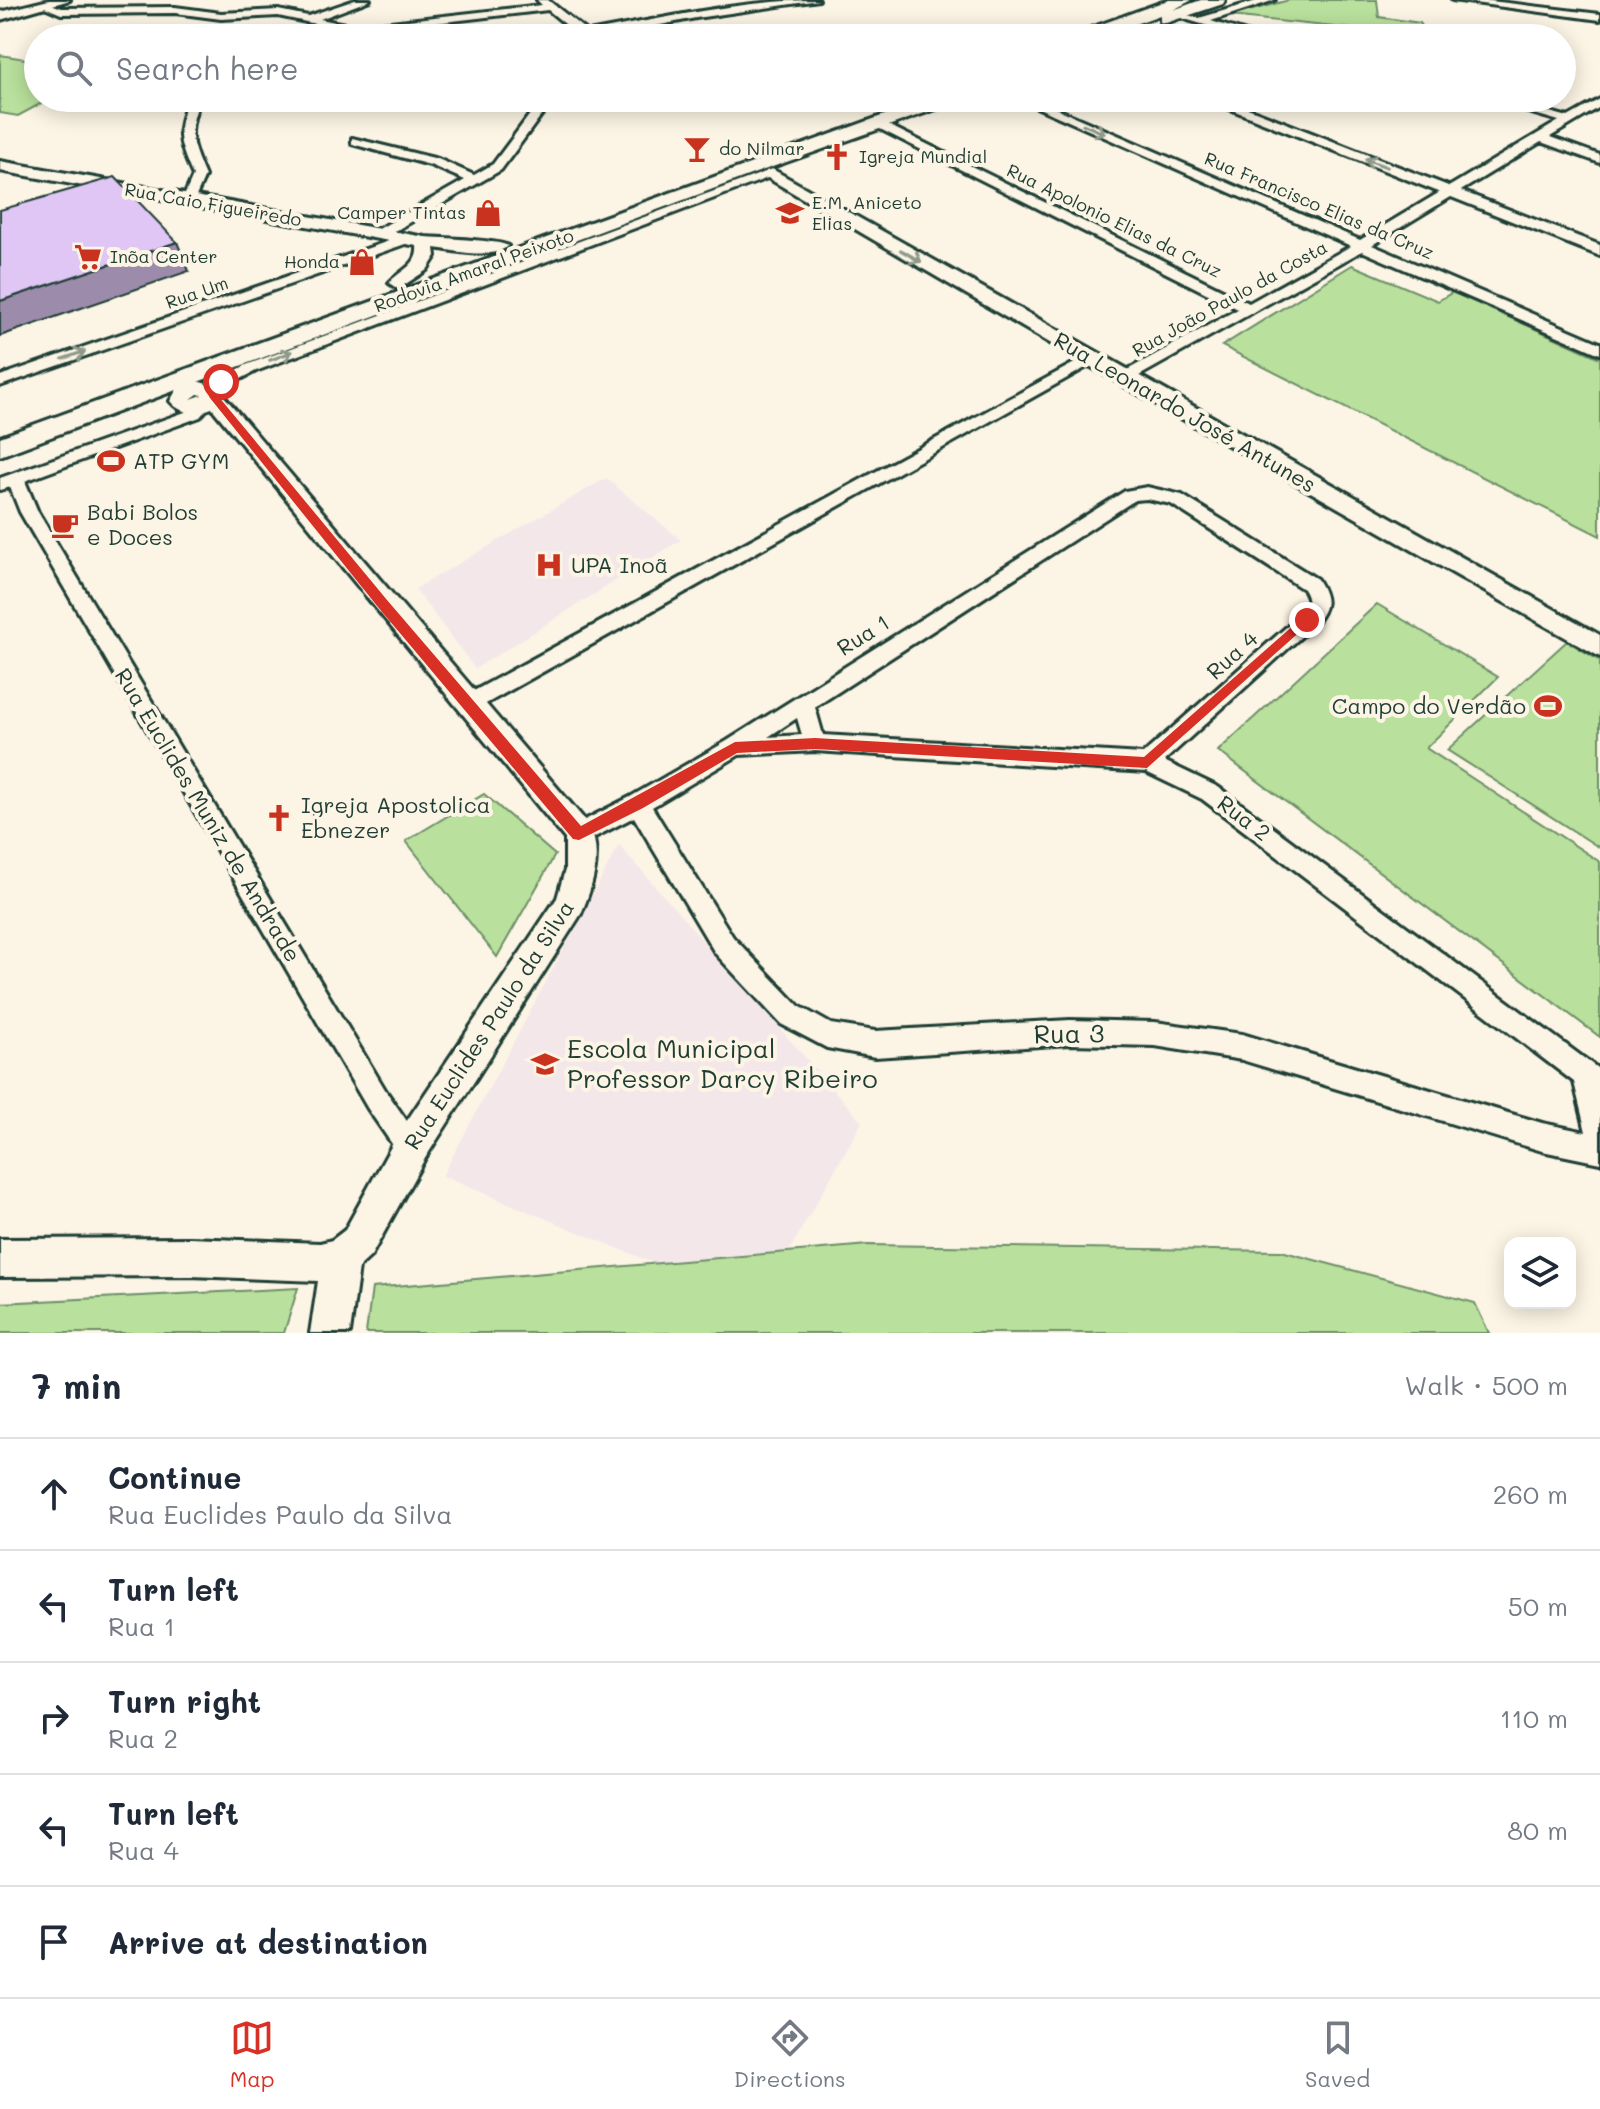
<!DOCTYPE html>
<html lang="en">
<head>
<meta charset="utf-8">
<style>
	:root { --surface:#fff; --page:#f2f2f3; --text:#1f2937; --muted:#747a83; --line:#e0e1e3; --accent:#d93025 }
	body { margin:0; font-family:Mali,sans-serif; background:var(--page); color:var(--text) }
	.controls { position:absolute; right:24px; bottom:24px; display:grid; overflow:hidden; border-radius:16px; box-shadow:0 4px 20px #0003 }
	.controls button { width:72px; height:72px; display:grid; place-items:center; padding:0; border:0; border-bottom:2px solid var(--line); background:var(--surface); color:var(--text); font:40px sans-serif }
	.stop { position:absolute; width:24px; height:24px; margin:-18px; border:6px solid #d93025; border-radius:50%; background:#fff }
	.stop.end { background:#d93025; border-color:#fff; box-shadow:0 2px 8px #0008 }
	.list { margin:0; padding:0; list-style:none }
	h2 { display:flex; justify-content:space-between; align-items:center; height:104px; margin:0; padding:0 32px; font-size:34px }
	h2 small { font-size:26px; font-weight:400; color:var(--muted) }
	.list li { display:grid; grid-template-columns:52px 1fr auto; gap:24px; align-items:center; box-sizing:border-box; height:112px; padding:0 32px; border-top:2px solid var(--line) }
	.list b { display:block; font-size:30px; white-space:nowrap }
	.list p { margin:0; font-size:26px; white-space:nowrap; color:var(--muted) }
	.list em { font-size:26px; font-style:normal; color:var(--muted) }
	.icon { flex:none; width:44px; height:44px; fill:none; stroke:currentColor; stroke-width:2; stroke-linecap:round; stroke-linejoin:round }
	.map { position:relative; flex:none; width:1600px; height:1333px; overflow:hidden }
	.search { position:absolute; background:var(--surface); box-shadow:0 4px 20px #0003; left:24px; right:24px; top:24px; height:88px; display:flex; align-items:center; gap:20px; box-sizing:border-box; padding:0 28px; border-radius:44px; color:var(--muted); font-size:30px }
	.sheet { height:664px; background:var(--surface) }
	nav { display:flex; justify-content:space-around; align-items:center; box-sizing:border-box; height:112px; border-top:2px solid var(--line); background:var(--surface); font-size:22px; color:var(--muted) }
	nav a { display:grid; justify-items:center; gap:4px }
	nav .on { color:var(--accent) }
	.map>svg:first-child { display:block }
</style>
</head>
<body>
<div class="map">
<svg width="1600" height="1333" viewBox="0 0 1600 1333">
	<rect width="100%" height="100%" fill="#fcf5e5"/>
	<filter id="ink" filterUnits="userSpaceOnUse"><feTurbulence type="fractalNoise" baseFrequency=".0125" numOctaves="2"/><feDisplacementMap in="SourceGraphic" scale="16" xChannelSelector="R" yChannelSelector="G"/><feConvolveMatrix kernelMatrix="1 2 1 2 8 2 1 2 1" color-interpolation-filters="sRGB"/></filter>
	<g filter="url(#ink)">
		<path fill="#f4e7ea" d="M606,478L681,540L475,669L415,589Z
			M619,845L862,1122L758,1306L442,1176Z"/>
		<path fill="#b9e09c" stroke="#6c8e68" stroke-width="2" d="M1289,0H1377L1379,17L1420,23L1429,37L1230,16Z
			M0,55L38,61V98H51L18,116L0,113Z
			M1352,265L1438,301L1453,292L1600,358V536L1222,346Z
			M1377,604L1498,677L1426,748L1600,862V1037L1218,751Z
			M1567,641L1600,661V848L1447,750Z
			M484,794L555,855L497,957L406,841Z
			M868,1245L1281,1251L1475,1303L1489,1333H366L372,1288Z
			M298,1288L284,1333H0V1303Z"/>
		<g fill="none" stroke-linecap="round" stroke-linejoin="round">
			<g stroke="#1f3d34" stroke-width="6">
				<path id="minor" d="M355,0H370L320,19L355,26L542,5L537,0H548L588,32C664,18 742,0 819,0L696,18L594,38H582L548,10L357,32L343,37L338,34L344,30L278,16L221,19L175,13L61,14L40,5L45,2L62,8L175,7L221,13L278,10L308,16Z
					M1260,0H1275L1211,21L1266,38H1249L1171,15L1176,12L1199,18Z
					M1452,0H1482L1600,14V20Z
					M189,98H201C186,132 191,143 205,176L194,201L188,205L182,201L193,176C179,143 174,132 189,98Z
					M542,98H554L501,170L385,237H375V231L465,180L430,165L352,144V138L438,159L474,175L493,164Z
					M1016,98H1032L1360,240L1559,121L1480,98H1499L1568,117L1600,99V107L1550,137L1600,155V163L1541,142L1372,245L1600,343V354L1362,251L1130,381H1118V375L1238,309L872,125V121H880L1249,303L1351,246Z
					M768,171L778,174L256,371L216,392L210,394L202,389L246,365Z
					M406,235L413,239L411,242L0,386V376Z
					M1091,354L1099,359L1096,362L475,710H461L458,704L461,698Z
					M203,399L211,404L200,417L25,481L38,512L386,1091L425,1147L421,1157L411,1161L401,1157L368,1109L20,512L10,487L0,490V478L188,411Z
					M1147,487L1182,495L1317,579C1329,599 1329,607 1314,625L1164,761L1218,787L1600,1070V1163L1542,1151L1242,1060L1155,1046L1070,1044L875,1057L827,1048L781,1024L715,953L634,817L587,841L579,844L571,841L568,834L571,827L630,797L727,741L1125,491ZM1147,499L1171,504L1303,589C1310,600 1308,605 1300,615L1143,754L823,735L815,707L1135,500ZM797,718L802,735L768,737ZM815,751L1146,772L1202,799L1574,1082L1586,1132L1542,1123L1242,1034L1155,1022L1070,1020L875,1031L831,1024L799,1006L733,937L652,807L739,755Z"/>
			</g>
			<g stroke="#1f3d34" stroke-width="6">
				<path id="tertiary" d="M49,0H70L0,20V12Z
					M1202,98H1222L1600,245V256Z
					M0,161L425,237C440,238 501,240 508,246C492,260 455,251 435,248L436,256L427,270L398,289L389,283C400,270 419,266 417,246L0,171Z
					M772,169L1600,635V657L1084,363L766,177V171Z
					M197,381L220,388L223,395L589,825C603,854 593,886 581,914L424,1160L371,1256L359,1267L350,1333H310L318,1281L190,1276L0,1277V1239L190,1238L320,1243L332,1240L345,1230L398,1134L557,898L565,870V839L212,408C196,414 181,415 170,401L177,389ZM198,394L202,395L191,399Z"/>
			</g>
			<g stroke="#1f3d34" stroke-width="6">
				<path id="trunk" d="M1168,0H1192L1173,10L1201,0H1225L1223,4L1166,23L1160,22V15L1096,38H1071L1074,34Z
					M931,98H959L956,102L761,171L0,456V437Z"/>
			</g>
			<use href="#minor" fill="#fcf5e5" fill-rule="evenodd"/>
			<use href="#tertiary" fill="#fcf5e5" fill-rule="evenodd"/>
			<use href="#trunk" fill="#fcf5e5" fill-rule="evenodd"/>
		</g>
		<path fill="#9d8bac" stroke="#1f3d34" stroke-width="2" d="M177,242L189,271L0,336V301Z"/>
		<path fill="#e0c6f5" stroke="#1f3d34" stroke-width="2" d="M115,177L177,242L0,301V210Z"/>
		<defs><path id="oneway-shaft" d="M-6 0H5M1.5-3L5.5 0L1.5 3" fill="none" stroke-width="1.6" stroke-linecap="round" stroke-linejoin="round" transform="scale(2)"/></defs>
		<g stroke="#8e998c">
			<use href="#oneway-shaft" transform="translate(1094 129) rotate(23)"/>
			<use href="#oneway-shaft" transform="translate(1376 163) rotate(-159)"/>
			<use href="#oneway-shaft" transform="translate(911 256) rotate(30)"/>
			<use href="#oneway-shaft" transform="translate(74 355) rotate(-19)"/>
			<use href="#oneway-shaft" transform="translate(281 356) rotate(-21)"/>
		</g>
	</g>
	<path fill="#d93025" d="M218,380L226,382L216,390L218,396L387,600L581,826L735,742L815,738L1144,757L1303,617H1311L1313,620L1147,768L815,749L737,753L643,808L579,840L573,839L378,607L210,398L205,389Z"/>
	<defs>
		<g id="bar-bare" transform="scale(2.16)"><path d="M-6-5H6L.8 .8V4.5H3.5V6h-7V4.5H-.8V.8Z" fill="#c8321e" stroke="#fcf5e5" stroke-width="2.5" paint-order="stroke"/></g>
		<g id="church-bare" transform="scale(2.16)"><path d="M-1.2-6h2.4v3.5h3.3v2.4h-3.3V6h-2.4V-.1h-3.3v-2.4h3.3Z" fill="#c8321e" stroke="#fcf5e5" stroke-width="2.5" paint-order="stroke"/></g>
		<g id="shop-bare" transform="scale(2.16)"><path d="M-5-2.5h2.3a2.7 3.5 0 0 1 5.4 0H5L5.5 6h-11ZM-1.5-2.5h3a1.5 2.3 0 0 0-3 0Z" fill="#c8321e" stroke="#fcf5e5" stroke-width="2.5" paint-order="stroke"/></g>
		<g id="school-bare" transform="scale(2.16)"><path d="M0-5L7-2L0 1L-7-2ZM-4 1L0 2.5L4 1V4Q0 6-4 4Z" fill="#c8321e" stroke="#fcf5e5" stroke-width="2.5" paint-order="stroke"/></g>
		<g id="supermarket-bare" transform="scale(2.16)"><path d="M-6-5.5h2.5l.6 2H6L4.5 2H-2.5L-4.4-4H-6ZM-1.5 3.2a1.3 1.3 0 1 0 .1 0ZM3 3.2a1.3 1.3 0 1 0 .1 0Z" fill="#c8321e" stroke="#fcf5e5" stroke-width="2.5" paint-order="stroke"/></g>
		<g id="stadium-bare" transform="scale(2.16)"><path d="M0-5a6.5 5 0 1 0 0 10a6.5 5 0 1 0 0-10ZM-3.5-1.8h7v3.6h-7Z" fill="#c8321e" stroke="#fcf5e5" stroke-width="2.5" paint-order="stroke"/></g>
		<g id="cafe-bare" transform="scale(2.16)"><path d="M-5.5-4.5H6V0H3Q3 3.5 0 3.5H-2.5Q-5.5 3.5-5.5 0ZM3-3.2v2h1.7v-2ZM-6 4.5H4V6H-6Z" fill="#c8321e" stroke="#fcf5e5" stroke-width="2.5" paint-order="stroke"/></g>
		<g id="hospital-bare" transform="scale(2.16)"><path d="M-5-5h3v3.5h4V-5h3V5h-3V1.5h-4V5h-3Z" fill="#c8321e" stroke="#fcf5e5" stroke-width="2.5" paint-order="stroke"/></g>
	</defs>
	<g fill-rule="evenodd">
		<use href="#bar-bare" x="697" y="149"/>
		<use href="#church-bare" x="837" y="157"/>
		<use href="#shop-bare" x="488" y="213"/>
		<use href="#school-bare" x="790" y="213"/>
		<use href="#supermarket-bare" x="88" y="257"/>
		<use href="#shop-bare" x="362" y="262"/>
		<use href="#stadium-bare" x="111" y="461"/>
		<use href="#cafe-bare" x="65" y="525"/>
		<use href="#hospital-bare" x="549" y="565"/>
		<use href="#stadium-bare" x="1548" y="706"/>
		<use href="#church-bare" x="279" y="818"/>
		<use href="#school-bare" x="545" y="1064"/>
	</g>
	<g text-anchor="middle" stroke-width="8" stroke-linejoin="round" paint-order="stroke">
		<g font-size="18" fill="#1f3d34" stroke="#fcf5e5" text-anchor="start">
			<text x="719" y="155">do Nilmar</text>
			<text x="859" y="163">Igreja Mundial</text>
			<text x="812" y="209">E.M. Aniceto<tspan x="812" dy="21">Elias</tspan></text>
			<text x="466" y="219" text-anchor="end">Camper Tintas</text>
			<text x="110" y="263">Inõa Center</text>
			<text x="340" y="268" text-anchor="end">Honda</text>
		</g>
		<g font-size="18" fill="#1f3d34" stroke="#fcf5e5">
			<text transform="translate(213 205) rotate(10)" y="6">Rua Caio Figueiredo</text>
			<text transform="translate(1319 206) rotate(23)" y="6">Rua Francisco Elias da Cruz</text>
			<text transform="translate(1114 221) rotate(26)" y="6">Rua Apolonio Elias da Cruz</text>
			<text transform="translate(474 271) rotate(-20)" y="6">Rodovia Amaral Peixoto</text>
			<text transform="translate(197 293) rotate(-19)" y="6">Rua Um</text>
			<text transform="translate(1230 299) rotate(-29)" y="6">Rua João Paulo da Costa</text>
		</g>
		<g font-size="22" fill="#1f3d34" stroke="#fcf5e5">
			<text transform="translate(1185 412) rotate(30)" y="8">Rua Leonardo José Antunes</text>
			<text transform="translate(863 635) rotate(-32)" y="8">Rua 1</text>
			<text transform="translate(1232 655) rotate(-42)" y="8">Rua 4</text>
			<text transform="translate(208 815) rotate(59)" y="8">Rua Euclides Muniz de Andrade</text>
			<text transform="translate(1244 818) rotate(37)" y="8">Rua 2</text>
			<text transform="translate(489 1025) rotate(-57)" y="8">Rua Euclides Paulo da Silva</text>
		</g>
		<g font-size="22" fill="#1f3d34" stroke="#fcf5e5" text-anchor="start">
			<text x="133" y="469">ATP GYM</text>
			<text x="87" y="520">Babi Bolos<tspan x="87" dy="25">e Doces</tspan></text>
			<text x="571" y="573">UPA Inoã</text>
			<text x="1526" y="714" text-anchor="end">Campo do Verdão</text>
			<text x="301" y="813">Igreja Apostolica<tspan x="301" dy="25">Ebnezer</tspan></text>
		</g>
		<g font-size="26" fill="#1f3d34" stroke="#fcf5e5">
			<text transform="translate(1069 1034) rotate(-1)" y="9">Rua 3</text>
		</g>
		<g font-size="26" fill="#1f3d34" stroke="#fcf5e5" text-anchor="start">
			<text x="567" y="1058">Escola Municipal<tspan x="567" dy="30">Professor Darcy Ribeiro</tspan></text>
		</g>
	</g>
</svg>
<div class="controls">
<button><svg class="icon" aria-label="layers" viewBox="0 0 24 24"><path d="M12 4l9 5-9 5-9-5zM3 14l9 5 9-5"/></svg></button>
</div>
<div class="stop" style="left:221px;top:382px"></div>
<div class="stop end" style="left:1307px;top:620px"></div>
<div class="search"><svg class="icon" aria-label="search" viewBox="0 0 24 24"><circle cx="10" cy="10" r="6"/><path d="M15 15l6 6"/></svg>Search here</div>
</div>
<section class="sheet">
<h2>7 min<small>Walk · 500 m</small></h2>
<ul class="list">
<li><svg class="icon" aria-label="ahead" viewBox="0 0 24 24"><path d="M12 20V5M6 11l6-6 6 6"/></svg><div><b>Continue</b><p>Rua Euclides Paulo da Silva</p></div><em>260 m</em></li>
<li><svg class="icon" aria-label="left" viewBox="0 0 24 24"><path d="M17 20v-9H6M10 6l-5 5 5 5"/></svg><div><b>Turn left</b><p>Rua 1</p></div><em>50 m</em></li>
<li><svg class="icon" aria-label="right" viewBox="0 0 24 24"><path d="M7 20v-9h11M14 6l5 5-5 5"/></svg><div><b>Turn right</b><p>Rua 2</p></div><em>110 m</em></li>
<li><svg class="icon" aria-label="left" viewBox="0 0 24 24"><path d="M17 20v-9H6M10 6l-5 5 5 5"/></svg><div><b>Turn left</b><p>Rua 4</p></div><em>80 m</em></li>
<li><svg class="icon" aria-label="arrive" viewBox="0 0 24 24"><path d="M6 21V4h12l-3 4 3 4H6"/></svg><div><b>Arrive at destination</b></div></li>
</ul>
</section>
<nav>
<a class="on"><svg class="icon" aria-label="map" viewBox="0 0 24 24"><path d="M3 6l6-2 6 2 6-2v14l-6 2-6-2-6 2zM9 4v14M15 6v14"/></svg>Map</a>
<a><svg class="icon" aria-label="directions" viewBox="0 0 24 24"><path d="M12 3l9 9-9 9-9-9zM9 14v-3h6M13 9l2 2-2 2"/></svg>Directions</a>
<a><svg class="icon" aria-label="saved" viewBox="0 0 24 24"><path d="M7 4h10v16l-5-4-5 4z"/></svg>Saved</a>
</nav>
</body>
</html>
